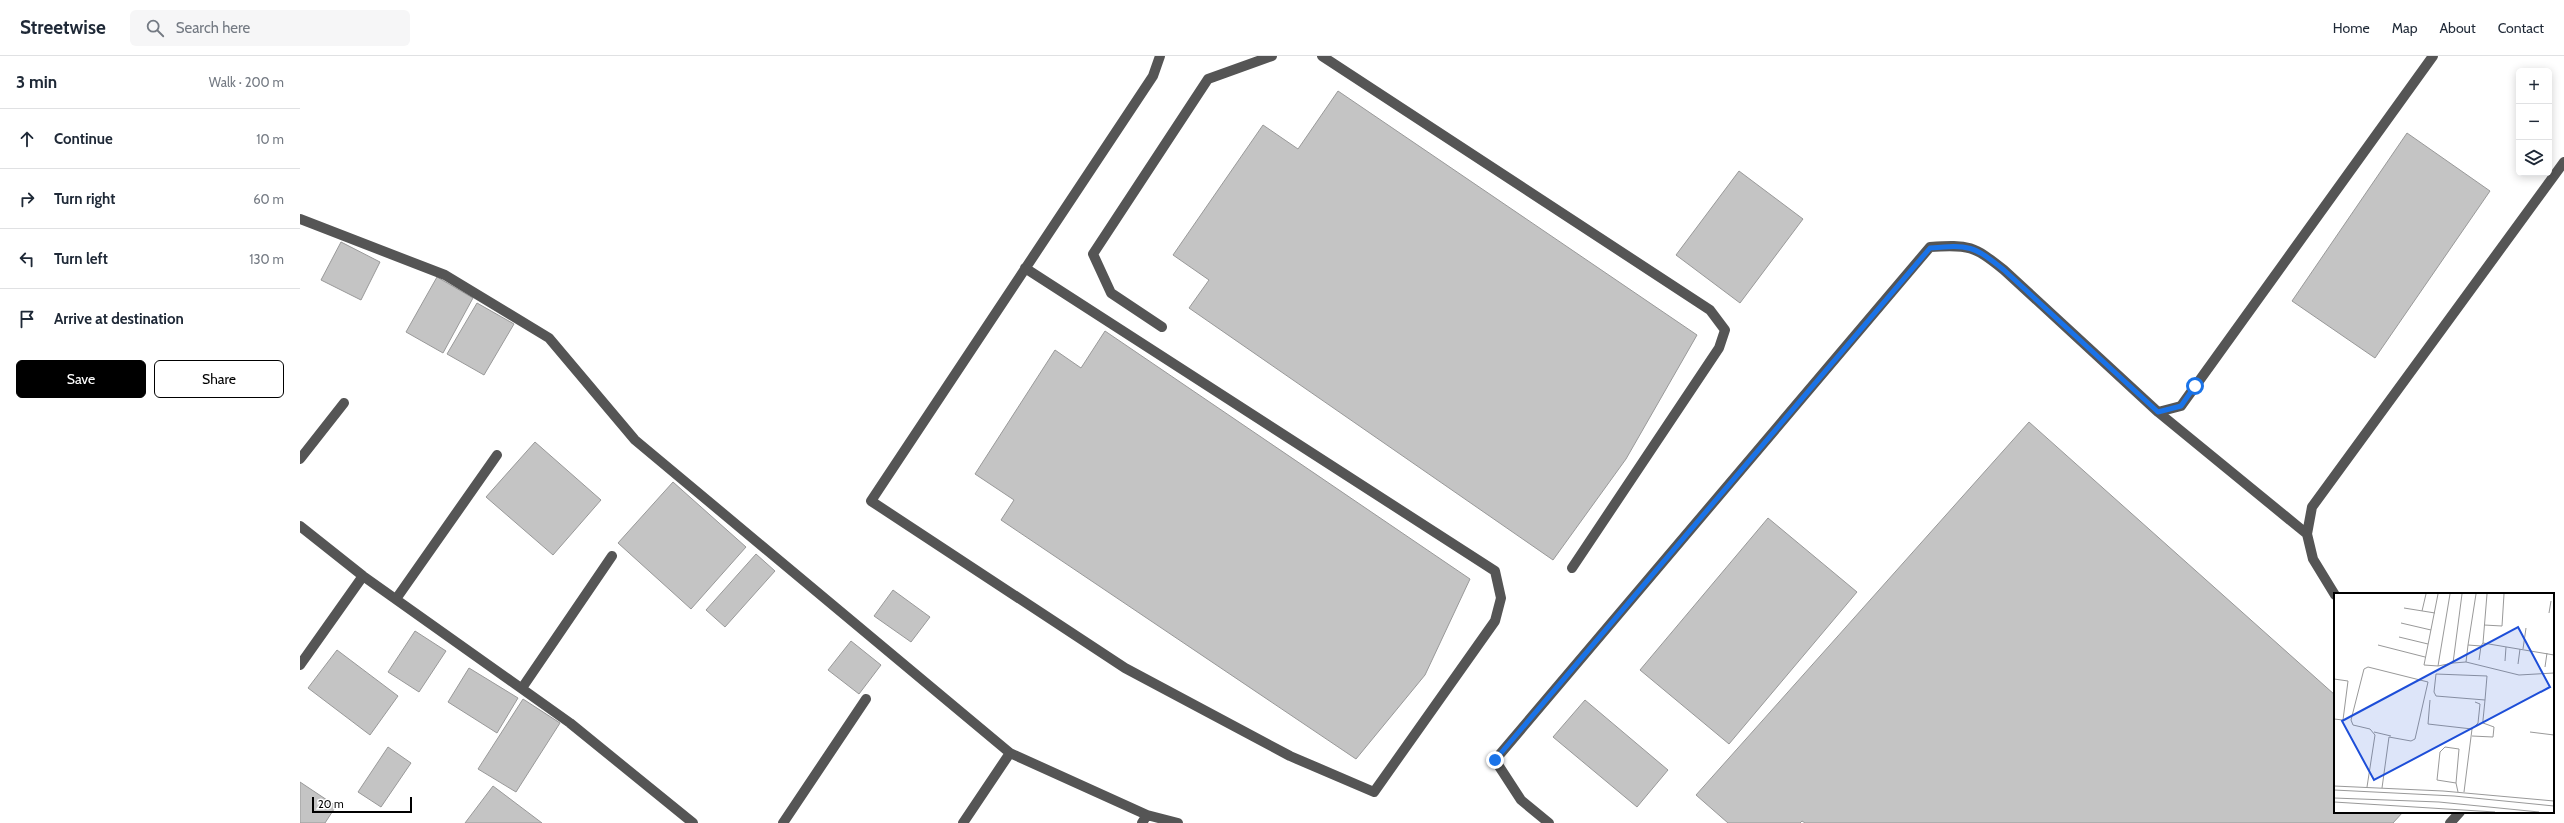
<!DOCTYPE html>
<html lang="en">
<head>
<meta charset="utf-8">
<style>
	:root { --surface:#fff; --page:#f6f6f7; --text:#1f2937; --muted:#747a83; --line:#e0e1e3; --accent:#000 }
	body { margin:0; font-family:Cabin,sans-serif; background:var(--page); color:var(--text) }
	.controls { position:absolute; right:12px; top:12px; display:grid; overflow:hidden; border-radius:6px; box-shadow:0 2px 10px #0003 }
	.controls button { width:36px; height:36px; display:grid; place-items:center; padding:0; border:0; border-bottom:1px solid var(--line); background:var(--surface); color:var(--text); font:20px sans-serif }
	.scale { position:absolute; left:12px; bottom:10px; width:100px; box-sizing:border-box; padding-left:4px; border:2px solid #000; border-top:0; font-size:11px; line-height:14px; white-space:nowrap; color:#000; -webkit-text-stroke:3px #fff; paint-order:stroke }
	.stop { position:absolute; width:12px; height:12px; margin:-9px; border:3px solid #1a73e8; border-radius:50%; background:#fff }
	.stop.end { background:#1a73e8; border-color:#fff; box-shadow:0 1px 4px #0008 }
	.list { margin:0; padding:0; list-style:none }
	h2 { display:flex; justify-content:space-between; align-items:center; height:52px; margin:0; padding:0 16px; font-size:17px }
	h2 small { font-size:13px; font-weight:400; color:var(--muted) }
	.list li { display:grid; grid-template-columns:26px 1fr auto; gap:12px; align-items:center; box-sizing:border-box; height:60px; padding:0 16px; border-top:1px solid var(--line) }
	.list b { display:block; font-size:15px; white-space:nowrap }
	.list em { font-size:13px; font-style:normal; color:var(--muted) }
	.actions { display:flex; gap:8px; padding:12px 16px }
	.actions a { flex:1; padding:9px 0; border:1px solid var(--accent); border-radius:6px; text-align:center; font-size:14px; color:var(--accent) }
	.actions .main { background:var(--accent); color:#fff }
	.icon { flex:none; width:22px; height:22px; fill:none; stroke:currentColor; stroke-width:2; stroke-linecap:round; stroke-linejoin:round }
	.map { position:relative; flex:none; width:2264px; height:767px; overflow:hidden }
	header { display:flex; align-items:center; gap:24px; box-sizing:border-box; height:56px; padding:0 20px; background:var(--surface); border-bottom:1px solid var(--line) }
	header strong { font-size:19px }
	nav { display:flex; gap:22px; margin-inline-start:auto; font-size:14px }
	.search { width:280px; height:36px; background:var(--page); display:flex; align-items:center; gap:10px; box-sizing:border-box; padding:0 14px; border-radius:6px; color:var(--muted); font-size:15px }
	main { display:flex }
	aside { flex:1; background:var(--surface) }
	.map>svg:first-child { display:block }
</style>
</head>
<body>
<header>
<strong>Streetwise</strong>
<div class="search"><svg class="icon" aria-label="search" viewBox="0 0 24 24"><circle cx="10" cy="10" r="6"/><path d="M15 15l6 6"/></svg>Search here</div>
<nav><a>Home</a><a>Map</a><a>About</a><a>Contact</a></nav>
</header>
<main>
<aside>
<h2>3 min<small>Walk · 200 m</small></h2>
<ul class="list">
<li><svg class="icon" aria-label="ahead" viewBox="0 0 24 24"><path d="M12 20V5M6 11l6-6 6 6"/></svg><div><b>Continue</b></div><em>10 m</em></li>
<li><svg class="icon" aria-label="right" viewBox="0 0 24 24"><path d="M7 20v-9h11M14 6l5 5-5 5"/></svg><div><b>Turn right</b></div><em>60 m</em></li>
<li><svg class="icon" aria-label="left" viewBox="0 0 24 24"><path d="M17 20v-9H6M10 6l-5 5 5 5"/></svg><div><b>Turn left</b></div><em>130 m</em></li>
<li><svg class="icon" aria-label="arrive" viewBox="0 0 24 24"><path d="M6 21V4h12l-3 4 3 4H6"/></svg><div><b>Arrive at destination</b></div></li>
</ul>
<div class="actions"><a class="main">Save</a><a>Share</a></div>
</aside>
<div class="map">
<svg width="2264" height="767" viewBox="0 0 2264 767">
	<rect width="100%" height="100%" fill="#fff"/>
	<path fill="#c4c4c4" stroke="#999" d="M1038,35L1397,279L1326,403L1253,504L889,252L909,224L873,199L963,69L998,93Z
		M2107,77L2190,135L2075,302L1992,245Z
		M1439,115L1503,163L1440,247L1376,199Z
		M41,186L80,206L61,244L21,224Z
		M137,221L173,242L143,297L106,276Z
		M177,247L214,268L184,319L147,298Z
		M805,275L1170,523L1125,619L1056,703L701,464L714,444L675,418L755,294L781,312Z
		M1729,366L2035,639V756H2103L2093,767H1505L1502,765L1500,767H1428L1396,739Z
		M235,386L301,444L253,499L186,441Z
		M373,426L446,491L391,553L318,487Z
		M1468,462L1557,536L1429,688L1340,614Z
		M456,498L475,515L425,571L406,554Z
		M593,534L630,561L611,586L574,560Z
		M115,575L146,595L119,636L88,616Z
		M551,585L581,609L559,638L528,614Z
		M37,594L98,640L70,679L8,632Z
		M169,612L218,642L197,677L148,646Z
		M223,643L260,667L216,736L178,713Z
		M1285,644L1368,714L1337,751L1253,681Z
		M88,691L111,707L81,751L58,736Z
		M0,726L36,750L25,767H0Z
		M193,730L242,767H165Z"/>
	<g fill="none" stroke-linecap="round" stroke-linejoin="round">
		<path stroke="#555" stroke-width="10" d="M1022,0L1410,254L1425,274L1419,292L1272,512
			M0,163L145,219L249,282L335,384L710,697L847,759
			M725,212L1195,515L1201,542L1195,565L1074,736L990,700L825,612L571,445L853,20L860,0
			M862,271L811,237L793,198L908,23L972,0
			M1858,356L2007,478
			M0,403L44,347
			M0,470L63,520L270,667L393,767
			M2035,539L2013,503L2007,478L2012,451L2264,106
			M96,543L197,399
			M0,609L63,520
			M222,632L312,500
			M483,767L566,643
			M663,767L710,697
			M842,767L847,759L878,767
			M1249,767L1221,744L1195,704L1630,191C1669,188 1674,190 1704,214L1858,356L1881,350L2133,0
			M2150,767L2160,756"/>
	</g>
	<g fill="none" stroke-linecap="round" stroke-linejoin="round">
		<path stroke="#1a73e8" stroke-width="5" d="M1195,704L1630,192C1669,188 1674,190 1704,214L1858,356L1881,350L1895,330"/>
	</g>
	<g transform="translate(2034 537)">
		<rect width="220" height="220" fill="#fff"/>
		<path fill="none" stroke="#999" stroke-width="1" d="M116,1L104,73L119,70L128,1M142,1L134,52L147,53L149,50M153,1L149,50L220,62M70,15L101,20M88,18L92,1M215,20L217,8M67,30L97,37M150,32L168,33L170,1M65,44L94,51M44,52L91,64M189,56L192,35M145,67L147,53M171,68L172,54M132,69L134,52M119,70L132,69L185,82L220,80M184,71L186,56M104,73L90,72L104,1M211,74L213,60M0,86L14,88L9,127L0,126M96,107L94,131L138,136M40,139L57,143M196,139L220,142M138,143L159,144L160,134L149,130V127L151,107L153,83L102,81L100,99L102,103L151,107M122,190L103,187L106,159L111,154L125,156L122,190L124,199M0,193L109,198L220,208M33,194L41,142L36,136L19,132L17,127L30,76L34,74L94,89L81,146L77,148L55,144L48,195M0,197L120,203L220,213M130,199L138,136L144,130L146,111L141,109M0,205L105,209L205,219M0,209L161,219"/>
		<path fill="#1d4ed8" fill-opacity="0.15" stroke="#1d4ed8" stroke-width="2" d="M184,34L216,94L40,187L8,128Z"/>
		<rect width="220" height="220" fill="none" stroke="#000" stroke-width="2"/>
	</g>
</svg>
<div class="controls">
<button>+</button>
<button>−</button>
<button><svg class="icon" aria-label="layers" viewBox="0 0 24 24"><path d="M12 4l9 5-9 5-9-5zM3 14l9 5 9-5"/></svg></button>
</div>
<div class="scale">20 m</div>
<div class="stop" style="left:1895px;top:330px"></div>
<div class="stop end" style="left:1195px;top:704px"></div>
</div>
</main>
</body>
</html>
